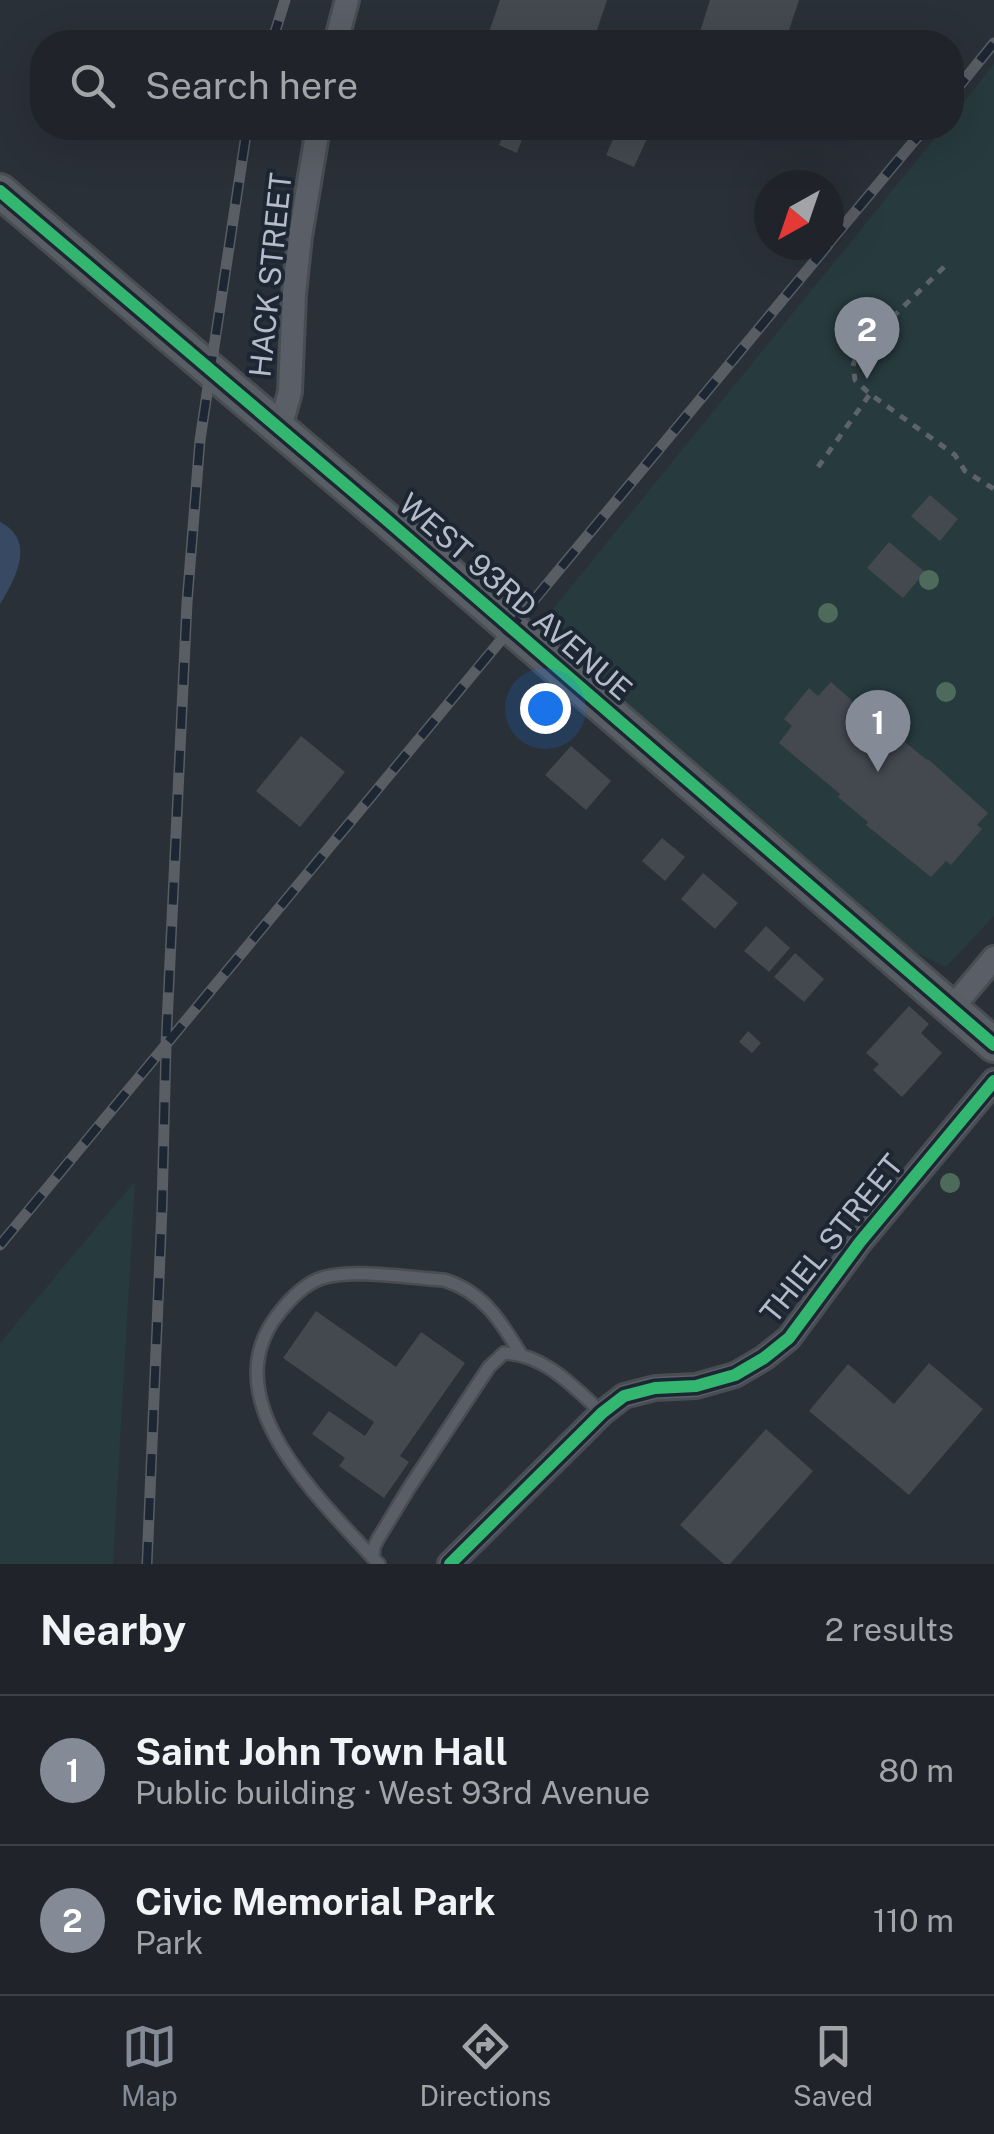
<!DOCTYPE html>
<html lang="en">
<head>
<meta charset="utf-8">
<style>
	:root { --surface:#20242a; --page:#282c32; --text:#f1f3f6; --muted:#a2a4a8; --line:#3d4147; --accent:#848b96 }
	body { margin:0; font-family:"Public Sans",sans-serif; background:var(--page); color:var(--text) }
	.compass { position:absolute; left:754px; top:170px; width:90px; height:90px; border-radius:50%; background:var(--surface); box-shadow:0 10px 40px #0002; rotate:220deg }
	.you { position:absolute; left:545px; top:708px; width:35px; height:35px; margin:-25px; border:8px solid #fff; border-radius:50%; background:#1a73e8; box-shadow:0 0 0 15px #1a73e833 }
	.badge { display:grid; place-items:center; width:65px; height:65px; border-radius:50%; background:var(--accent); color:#fff; font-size:32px; font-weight:700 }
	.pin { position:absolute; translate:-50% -82px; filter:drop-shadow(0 2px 5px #0008) }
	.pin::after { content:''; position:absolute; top:52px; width:35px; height:30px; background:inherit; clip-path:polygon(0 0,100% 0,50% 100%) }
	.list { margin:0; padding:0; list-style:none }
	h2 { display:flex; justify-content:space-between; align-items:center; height:130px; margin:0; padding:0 40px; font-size:42px }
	h2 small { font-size:32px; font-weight:400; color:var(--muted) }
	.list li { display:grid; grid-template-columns:65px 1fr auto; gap:30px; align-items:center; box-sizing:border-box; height:150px; padding:0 40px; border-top:2px solid var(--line) }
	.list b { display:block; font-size:38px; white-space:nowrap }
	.list p { margin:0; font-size:32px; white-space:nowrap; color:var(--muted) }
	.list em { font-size:32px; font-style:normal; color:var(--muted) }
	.icon { flex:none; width:55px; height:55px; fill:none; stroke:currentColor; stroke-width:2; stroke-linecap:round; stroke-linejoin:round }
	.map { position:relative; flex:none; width:994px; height:1564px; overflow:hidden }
	.search { position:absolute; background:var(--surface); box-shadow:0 10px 40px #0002; left:30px; right:30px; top:30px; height:110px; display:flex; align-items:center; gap:25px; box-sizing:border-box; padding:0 35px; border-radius:40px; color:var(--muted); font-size:38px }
	.sheet { height:430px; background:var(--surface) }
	nav { display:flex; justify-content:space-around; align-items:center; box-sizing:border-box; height:140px; border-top:2px solid var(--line); background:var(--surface); font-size:28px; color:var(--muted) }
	nav a { display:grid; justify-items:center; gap:5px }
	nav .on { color:var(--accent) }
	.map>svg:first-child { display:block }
</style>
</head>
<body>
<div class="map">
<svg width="994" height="1564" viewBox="0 0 994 1564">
	<rect width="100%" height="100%" fill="#2a3038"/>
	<path fill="#273a3e" d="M994,64V916L946,967L895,942L536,630L943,128H952V117Z
		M135,1181L113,1564H0V1343Z"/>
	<path fill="#384963" d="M0,522C37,541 15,579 0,604Z"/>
	<path fill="#444950" d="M500,0H607L593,42H522L489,32Z
		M710,0H799L785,42H712L698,38Z
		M618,128H652L634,167L606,155Z
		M505,132L522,139L517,153L499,145Z
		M930,495L958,519L940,541L911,516Z
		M889,542L925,572L903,598L867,568Z
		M831,682L892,736L894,733L927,760L928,759L988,813L977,825L982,829L951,865L946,861L931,877L866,825L868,822L838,797L840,794L779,743L792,726L784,719L809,688L818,696Z
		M301,736L345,772L300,827L256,791Z
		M571,746L611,781L586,810L545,775Z
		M662,838L685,857L665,881L642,861Z
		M703,873L738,903L715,929L681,899Z
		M766,926L790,948L769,972L744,951Z
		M795,953L824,979L804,1002L774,977Z
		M909,1006L929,1024L921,1033L942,1053L902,1097L873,1070L879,1064L866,1053Z
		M748,1031L761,1043L752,1053L739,1042Z
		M316,1311L396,1367L421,1332L465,1363L400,1456L409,1462L384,1498L339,1466L345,1458L312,1434L329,1411L365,1436L374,1422L283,1358Z
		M929,1363L983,1409L909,1495L809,1411L848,1364L894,1404Z
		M766,1429L813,1471L730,1564H724L680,1525Z"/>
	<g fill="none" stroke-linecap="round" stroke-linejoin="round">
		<g stroke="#484c53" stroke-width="16">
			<path id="lane" d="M373,1558C319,1498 214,1401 276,1317C288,1301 303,1284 322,1278C352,1268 410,1278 444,1280C483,1292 500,1320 520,1353
				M379,1564L373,1558L374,1547L378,1539L409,1488L489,1367L504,1353C544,1354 574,1387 602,1413"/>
		</g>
		<g stroke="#484c53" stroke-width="28">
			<path id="street" d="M336,42L347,0
				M280,428L290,392L294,294L300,237L318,128
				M952,1008L994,958
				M450,1564L602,1413L624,1396L655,1388L696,1386L735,1375L764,1358L789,1338L860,1242L994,1081"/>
		</g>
		<g stroke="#484c53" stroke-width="38">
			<path id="secondary" d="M0,191L381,515L994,1045"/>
		</g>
		<path stroke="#5d636a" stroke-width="5" stroke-dasharray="8 8" stroke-linecap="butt" d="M944,267L857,352L853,366L855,380L870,394L955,455L965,471L994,489
			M818,467L870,394"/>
		<use href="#lane" stroke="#5a5e66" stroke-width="11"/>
		<use href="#street" stroke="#5a5e66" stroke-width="22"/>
		<use href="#secondary" stroke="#595d64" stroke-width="32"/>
		<g stroke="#595d64" stroke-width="11">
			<path id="rail" d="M272,42L285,0
				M952,95L994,43
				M829,243L925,128
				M0,1245L828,245
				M147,1564L162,1208L166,1045L187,603L200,440L247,128"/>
		</g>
		<use href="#rail" stroke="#1d2633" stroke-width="8" stroke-dasharray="22" stroke-linecap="butt"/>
		<g stroke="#1d2633" stroke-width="19">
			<path id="cycleway" d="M0,191L381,515L994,1045
				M450,1564L602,1413L624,1396L655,1388L696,1386L735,1375L764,1358L789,1338L860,1242L994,1081"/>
		</g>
		<use href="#cycleway" stroke="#33b770" stroke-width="12"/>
	</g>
	<g fill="#4e6a5a">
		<circle cx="929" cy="580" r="10"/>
		<circle cx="828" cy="613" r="10"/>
		<circle cx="946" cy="692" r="10"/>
		<circle cx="950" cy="1183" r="10"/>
	</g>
	<g text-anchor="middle" stroke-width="8" stroke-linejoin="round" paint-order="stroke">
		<g font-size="30" fill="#b4bcc9" stroke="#1d2633">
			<text transform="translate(271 275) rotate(-84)" y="10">HACK STREET</text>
			<text transform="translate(515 597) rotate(41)" y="10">WEST 93RD AVENUE</text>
			<text transform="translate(832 1239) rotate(-51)" y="10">THIEL STREET</text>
		</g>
	</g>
</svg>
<svg class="compass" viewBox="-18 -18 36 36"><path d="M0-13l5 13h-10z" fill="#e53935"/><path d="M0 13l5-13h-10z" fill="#a2a4a8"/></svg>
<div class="you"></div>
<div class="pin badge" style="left:878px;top:772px">1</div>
<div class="pin badge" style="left:867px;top:379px">2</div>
<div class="search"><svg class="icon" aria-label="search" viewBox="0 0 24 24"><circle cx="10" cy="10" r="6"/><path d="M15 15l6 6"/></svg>Search here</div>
</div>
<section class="sheet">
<h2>Nearby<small>2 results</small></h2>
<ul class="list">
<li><span class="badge">1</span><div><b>Saint John Town Hall</b><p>Public building · West 93rd Avenue</p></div><em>80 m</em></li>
<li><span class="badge">2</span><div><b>Civic Memorial Park</b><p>Park</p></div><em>110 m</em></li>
</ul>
</section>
<nav>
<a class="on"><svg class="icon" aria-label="map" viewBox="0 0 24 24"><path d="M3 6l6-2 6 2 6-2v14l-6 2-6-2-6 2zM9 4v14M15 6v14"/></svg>Map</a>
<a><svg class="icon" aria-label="directions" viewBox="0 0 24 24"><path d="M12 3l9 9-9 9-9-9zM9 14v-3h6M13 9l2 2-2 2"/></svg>Directions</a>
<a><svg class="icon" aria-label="saved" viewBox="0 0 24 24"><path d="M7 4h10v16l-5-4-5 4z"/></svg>Saved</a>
</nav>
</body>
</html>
